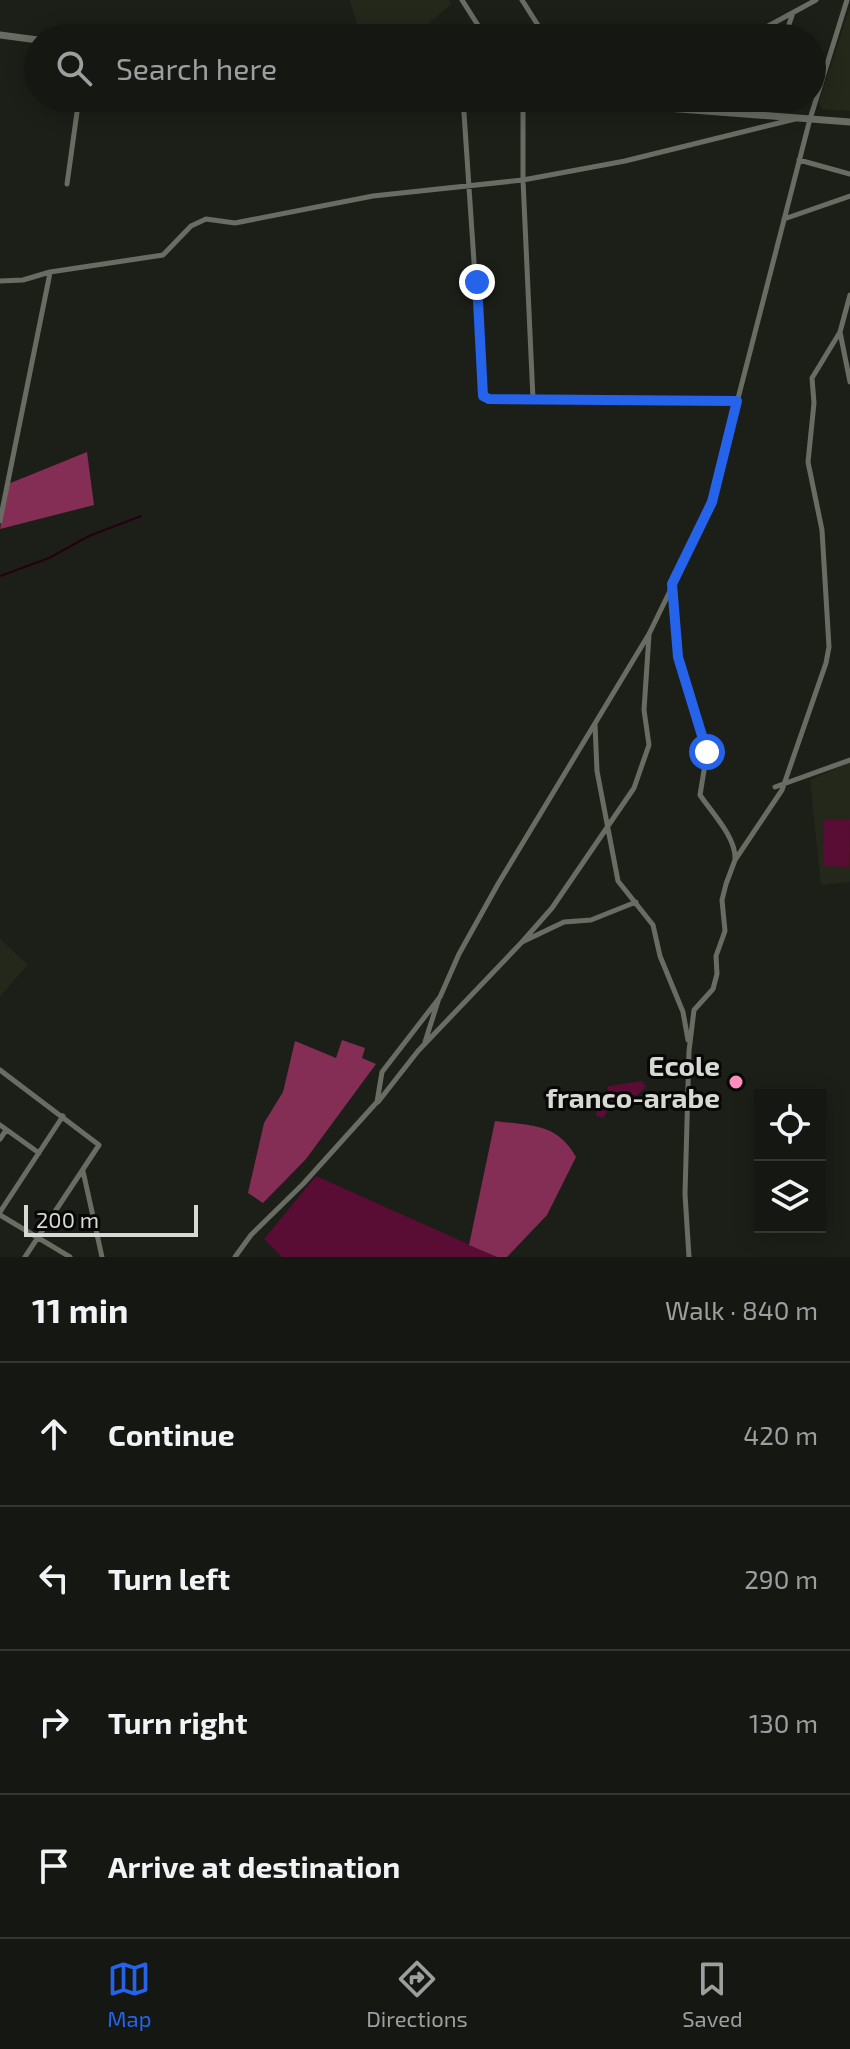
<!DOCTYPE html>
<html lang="en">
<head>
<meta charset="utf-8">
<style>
	:root { --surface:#151712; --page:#222420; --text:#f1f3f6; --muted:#9d9f9f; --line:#343632; --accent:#2563eb }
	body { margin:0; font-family:"Exo 2",sans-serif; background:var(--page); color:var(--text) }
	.controls { position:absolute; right:24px; bottom:24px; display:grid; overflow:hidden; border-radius:0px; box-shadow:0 4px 20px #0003 }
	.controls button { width:72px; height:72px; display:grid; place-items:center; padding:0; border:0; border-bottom:2px solid var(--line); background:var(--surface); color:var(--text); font:40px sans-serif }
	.scale { position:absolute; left:24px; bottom:20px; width:174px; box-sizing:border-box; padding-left:8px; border:4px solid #d7d9d4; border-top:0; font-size:22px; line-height:28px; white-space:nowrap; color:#d7d9d4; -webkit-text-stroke:6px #070806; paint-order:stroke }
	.stop { position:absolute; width:24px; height:24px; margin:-18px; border:6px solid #2563eb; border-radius:50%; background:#fff }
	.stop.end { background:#2563eb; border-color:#fff; box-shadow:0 2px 8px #0008 }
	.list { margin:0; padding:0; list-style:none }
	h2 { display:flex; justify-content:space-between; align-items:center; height:104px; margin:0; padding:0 32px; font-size:34px }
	h2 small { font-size:26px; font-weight:400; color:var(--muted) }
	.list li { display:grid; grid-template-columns:52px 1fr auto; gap:24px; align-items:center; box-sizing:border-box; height:144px; padding:0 32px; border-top:2px solid var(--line) }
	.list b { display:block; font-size:30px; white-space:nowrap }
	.list em { font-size:26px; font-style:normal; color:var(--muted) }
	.icon { flex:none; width:44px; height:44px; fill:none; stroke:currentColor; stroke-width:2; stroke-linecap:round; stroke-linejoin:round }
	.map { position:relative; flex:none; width:850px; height:1257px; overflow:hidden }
	.search { position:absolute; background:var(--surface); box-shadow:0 4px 20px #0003; left:24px; right:24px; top:24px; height:88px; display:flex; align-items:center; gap:20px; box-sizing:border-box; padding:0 28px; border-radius:44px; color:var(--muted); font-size:30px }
	.sheet { height:680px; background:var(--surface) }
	nav { display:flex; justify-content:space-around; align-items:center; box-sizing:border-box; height:112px; border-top:2px solid var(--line); background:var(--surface); font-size:22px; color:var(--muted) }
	nav a { display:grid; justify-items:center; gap:4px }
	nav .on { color:var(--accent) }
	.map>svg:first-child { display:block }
</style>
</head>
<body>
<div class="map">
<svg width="850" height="1257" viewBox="0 0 850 1257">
	<rect width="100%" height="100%" fill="#1c1f18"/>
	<path fill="#23281b" d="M350,0H449L451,4L412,38H361Z
		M850,7V111L822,109L819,101Z
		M850,762V882L821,885L810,780Z
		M0,939L28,965L0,996Z"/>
	<path fill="#590c34" d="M850,819L849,867L823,866L824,820Z
		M642,1081L646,1087L637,1095L616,1098L603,1118L596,1116L597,1104L608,1093V1086Z
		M316,1176L497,1257H282L264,1239Z"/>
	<path fill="#842d55" d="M87,452L94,505L0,529L8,484Z
		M342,1040L365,1048L362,1058L376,1064L306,1159L263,1203L248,1193L264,1123L283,1092L295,1041L336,1058Z
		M495,1121C532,1126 557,1123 576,1157L547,1215L507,1257H497L469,1245Z"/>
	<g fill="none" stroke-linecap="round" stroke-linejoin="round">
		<path stroke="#250011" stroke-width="2" d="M0,576L49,558L89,536L141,516"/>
		<path stroke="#696c63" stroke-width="5" d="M462,0L486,38
			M522,0L546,38
			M746,38L816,0
			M784,38L793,13
			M463,98L483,396L489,399L737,401
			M523,98V180L533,399
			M635,104L648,98
			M753,115L760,98
			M799,160L850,174
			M67,184L79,98
			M784,219L850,196
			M0,281L23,280L50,272L163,255L191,226L206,219L235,223L373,196L523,180L625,161L795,119
			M840,332L850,382
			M0,521L50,273
			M672,586L678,657L707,752L700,795C712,813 736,837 735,859
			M595,724L597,771L618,881L653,925L660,956L683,1012L688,1040
			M775,787L850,760
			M522,942L552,908L634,788L649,745L644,710L649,635
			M425,1042L439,998
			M689,1050L685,1194L689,1257
			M689,1051L694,1010L713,989L717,974L716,956L725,931L722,900L726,884L735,860L782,790L826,663L829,647L822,530L808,462L814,403L812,378L840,332L850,295
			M0,1070L99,1145L25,1257
			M378,1102L418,1051L522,942L564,922L591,920L636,902
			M0,1125L39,1153
			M0,1139L6,1130
			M83,1171L102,1257
			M0,1212L63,1116
			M0,1215L70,1257
			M235,1257L251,1235L303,1184L377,1102L382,1072L440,997L459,954L498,884L649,634L709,511L810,119L847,0"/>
		<path stroke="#696c63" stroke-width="7" d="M0,35L38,40
			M537,98L850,122"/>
	</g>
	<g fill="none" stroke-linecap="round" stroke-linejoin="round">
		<path stroke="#2563eb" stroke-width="10" d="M477,282L483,396L489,399L737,401L712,502L672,584L678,657L707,752"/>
	</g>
	<circle fill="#fe8ebd" stroke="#070806" stroke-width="3" cx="736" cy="1082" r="8"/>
	<g text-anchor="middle" stroke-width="6" stroke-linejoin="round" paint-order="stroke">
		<g font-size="28" font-weight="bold" fill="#d7d9d4" stroke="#070806" text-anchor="end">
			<text x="720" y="1076">Ecole<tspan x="720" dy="32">franco-arabe</tspan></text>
		</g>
	</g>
</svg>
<div class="controls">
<button><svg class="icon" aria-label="locate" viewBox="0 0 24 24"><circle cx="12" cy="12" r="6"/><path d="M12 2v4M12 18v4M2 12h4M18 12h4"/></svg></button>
<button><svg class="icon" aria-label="layers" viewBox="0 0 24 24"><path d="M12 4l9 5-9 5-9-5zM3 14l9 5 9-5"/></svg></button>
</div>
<div class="scale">200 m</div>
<div class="stop" style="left:707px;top:752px"></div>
<div class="stop end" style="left:477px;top:282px"></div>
<div class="search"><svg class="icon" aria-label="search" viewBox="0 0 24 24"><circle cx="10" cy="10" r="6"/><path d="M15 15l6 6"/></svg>Search here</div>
</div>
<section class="sheet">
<h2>11 min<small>Walk · 840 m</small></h2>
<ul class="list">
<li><svg class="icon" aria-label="ahead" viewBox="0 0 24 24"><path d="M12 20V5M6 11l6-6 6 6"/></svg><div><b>Continue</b></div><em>420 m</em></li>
<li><svg class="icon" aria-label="left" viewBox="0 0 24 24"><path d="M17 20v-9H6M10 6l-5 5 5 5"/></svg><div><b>Turn left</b></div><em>290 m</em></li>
<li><svg class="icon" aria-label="right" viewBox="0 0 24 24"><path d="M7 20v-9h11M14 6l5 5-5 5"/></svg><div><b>Turn right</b></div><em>130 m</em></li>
<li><svg class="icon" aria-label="arrive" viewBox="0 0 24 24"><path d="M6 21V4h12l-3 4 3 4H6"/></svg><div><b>Arrive at destination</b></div></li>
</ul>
</section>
<nav>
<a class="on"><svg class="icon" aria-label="map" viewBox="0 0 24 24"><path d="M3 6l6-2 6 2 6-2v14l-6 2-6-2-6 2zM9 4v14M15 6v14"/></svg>Map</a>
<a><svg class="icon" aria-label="directions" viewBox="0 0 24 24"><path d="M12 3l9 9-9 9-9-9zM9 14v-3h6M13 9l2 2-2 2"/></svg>Directions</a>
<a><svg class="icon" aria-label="saved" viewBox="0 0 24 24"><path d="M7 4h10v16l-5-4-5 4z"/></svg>Saved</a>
</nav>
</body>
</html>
